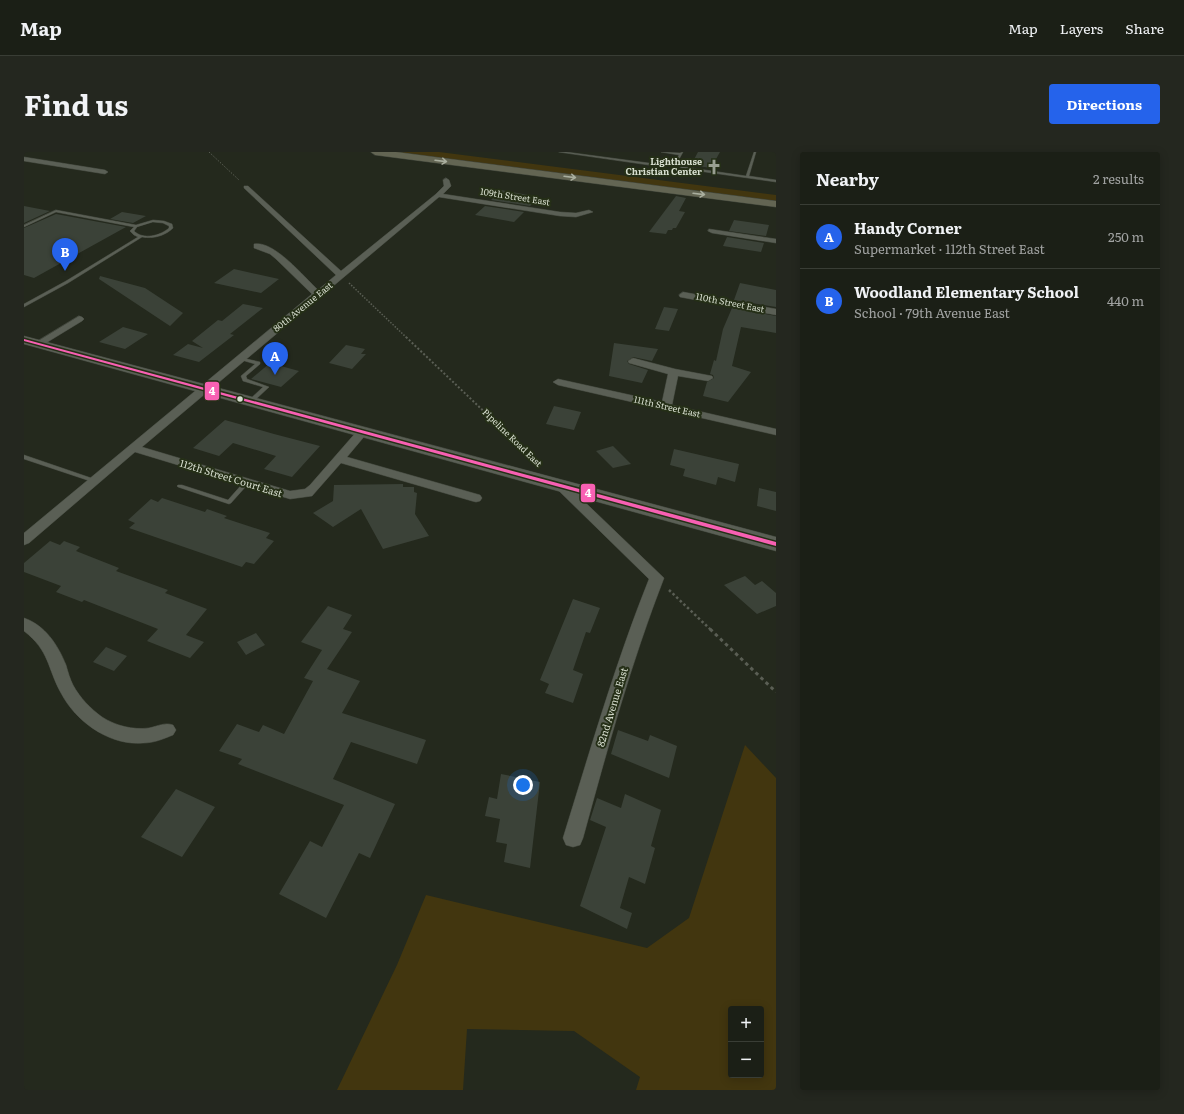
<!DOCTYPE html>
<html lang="en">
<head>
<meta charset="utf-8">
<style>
	:root { --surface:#1b1f16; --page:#24271f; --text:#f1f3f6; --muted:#a0a2a1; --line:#393d35; --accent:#2563eb }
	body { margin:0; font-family:Literata,serif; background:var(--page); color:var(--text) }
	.controls { position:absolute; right:12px; bottom:12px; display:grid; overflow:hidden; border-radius:4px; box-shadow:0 2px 10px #0003 }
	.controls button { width:36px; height:36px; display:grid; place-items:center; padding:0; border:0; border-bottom:1px solid var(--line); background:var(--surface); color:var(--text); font:20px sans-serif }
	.you { position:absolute; left:499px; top:633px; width:14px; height:14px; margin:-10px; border:3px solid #fff; border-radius:50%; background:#1a73e8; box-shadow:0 0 0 6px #1a73e833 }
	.badge { display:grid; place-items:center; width:26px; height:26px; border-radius:50%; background:var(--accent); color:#fff; font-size:13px; font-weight:700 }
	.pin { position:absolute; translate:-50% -33px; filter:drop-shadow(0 1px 2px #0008) }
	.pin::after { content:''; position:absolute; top:21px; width:14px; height:12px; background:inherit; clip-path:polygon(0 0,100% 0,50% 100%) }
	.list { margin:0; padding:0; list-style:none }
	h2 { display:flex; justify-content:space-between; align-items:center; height:52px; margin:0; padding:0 16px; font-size:17px }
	h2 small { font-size:13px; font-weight:400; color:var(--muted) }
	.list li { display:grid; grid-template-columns:26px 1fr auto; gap:12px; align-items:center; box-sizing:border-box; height:64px; padding:0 16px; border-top:1px solid var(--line) }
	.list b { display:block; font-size:15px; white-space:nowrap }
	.list p { margin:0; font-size:13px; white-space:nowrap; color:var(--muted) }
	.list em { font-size:13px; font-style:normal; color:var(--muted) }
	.map { position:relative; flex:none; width:752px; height:938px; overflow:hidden; border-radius:4px }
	header { display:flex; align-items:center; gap:24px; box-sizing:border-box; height:56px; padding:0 20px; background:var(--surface); border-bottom:1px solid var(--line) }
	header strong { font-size:19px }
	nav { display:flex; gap:22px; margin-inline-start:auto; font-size:14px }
	.intro { display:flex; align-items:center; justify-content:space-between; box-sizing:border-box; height:96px; padding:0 24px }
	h1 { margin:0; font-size:28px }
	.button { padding:10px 18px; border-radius:4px; background:var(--accent); color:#fff; font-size:14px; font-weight:700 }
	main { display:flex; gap:24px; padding:0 24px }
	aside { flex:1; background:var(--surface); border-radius:4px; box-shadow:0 2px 10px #0003 }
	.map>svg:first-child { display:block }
</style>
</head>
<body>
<header>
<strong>Map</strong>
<nav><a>Map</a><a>Layers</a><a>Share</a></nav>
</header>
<div class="intro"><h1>Find us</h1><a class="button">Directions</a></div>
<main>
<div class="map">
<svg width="752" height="938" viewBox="0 0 752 938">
	<rect width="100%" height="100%" fill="#24291d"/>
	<path fill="#42360f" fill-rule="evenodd" d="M368,0H415L752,43V49Z
		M721,593L752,626V938H612L616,925L550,879L443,877L439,938H313L373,813L402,743L623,796L665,766ZM707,857H737V923H707Z"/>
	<path fill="#3b4238" d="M674,0H696L687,16L667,13Z
		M477,38L515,45L506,54L467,48Z
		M652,44L662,46L655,59L661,60L652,76H649L648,78H644L642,82L625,80Z
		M0,54L26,59L0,71Z
		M461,54L500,60L490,70L451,63Z
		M98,60L122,64L109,71L86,67Z
		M32,62L102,75L10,126L0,123V76Z
		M710,68L745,73L742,84L705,79Z
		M703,85L740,91L737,100L699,94Z
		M210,117L255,127L237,141L190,131Z
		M76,124L121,136L159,161L146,174L75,127Z
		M716,131L752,138V155L710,148Z
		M219,152L239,156L206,182L210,183L175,210L149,203L164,192L179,196L168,189L194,168L198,169Z
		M640,155L654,157L645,179L631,177Z
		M708,156L752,164V181L717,175L708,214L727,220L704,250L679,244L683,230L690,226L689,223L686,222L690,208L692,209L699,177Z
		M99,175L124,182L101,197L75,190Z
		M590,191L634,197L628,209L609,205L603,209L605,212L624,218L618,231L585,224Z
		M322,193L341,197L337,202H342L328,217L305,211Z
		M246,211L275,219L257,235L227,227Z
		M530,254L557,260L550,278L522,272Z
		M201,268L250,282L296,294L268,325L240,317L252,304L209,291L195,304L169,296Z
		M589,294L607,312L589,316L572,299Z
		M650,297L715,312L711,330L694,325L692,333L659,324L661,317L646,313Z
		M379,332V335H390V340L393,341L391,362L405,384L359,397L337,357L309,375L289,361L309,349L310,333Z
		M735,336L752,340V359L733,354Z
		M138,346L181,360L183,357L203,364L200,366L246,381L242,386L250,389L230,412L222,410L218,415L105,376L111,371L104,368L127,347L134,350Z
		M26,389L36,393L40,389L56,395L52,399L95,416L92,419L144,438L141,441L183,457L162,483L180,490L166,506L123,489L134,477L60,448L58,450L32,440L37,434L0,420V411Z
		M721,424L731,433L738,429L752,441V454L733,462L700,433Z
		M549,447L576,456L566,481L562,480L549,518L559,522L549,551L521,541L525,532L516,528Z
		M304,454L328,463L319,477L328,480L303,517L336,529L318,561L402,588L393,612L327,590L309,627L371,652L346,706L335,701L302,766L255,742L286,689L298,695L320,653L214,612L218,607L195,599L213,572L235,580L239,573L260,582L289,529L280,526L298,498L277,490Z
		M232,481L241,493L222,503L213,490Z
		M82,495L103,504L90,519L69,510Z
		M594,578L624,589L626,583L653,594L645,626L587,602Z
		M477,622L516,630L506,716L480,710L483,692L472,690L476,667L461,664L465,645L473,647Z
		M152,637L191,655L158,705L117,685Z
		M601,642L637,658L627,694L631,696L621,732L605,725L596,756L608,761L603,777L556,754L582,675L566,668L573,646L597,656Z"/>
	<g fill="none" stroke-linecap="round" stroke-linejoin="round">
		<g stroke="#41463c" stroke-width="1">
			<path id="service" d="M535,0H542L632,12L650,11L655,3L637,0L656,1L659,0L653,11L661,15L722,24L730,0H732L725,24L752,28V30L660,17L652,13L632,14Z
				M32,58L112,73L129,68L140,69L148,72L149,76C141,84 129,87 118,85L44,131L0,155V152L42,129L114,85L110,83L106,79L110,75L32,60L0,75V73ZM129,70L139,71L145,74V76C136,84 119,88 110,79L113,75Z
				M214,205L236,210V212L222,224L223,227L245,235L229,250L224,249L239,235L219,229L217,224L231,212L214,207Z
				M0,303L73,328L74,329L71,331L69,330L0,307Z
				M222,329L225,331L224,332L207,351L205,352L154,335L153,334L154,333H158L204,348L220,330Z"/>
		</g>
		<g stroke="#41463c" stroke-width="1">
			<path id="minor" d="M0,5L81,18L84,20L81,22L0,9Z
				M422,26L425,28L427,34L419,42L536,60L552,61L565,58L569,60L552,65L536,64L415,45L118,295L266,339L281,337L286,333L334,278H342L344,280L323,305L456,343L458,346L456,349L452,350L448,349L317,311L288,344L266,347L111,300L5,391L0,393V381L288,142L252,107L246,102L230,96V92C250,88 280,125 294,138L312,123L220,36V34H224L317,119L412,42L420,34L419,28Z
				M685,77L752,87V91L688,81L684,79Z
				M659,140L752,157V163L656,145L655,143Z
				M55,164L58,165L60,167L58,169L17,194H11L9,192Z
				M609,206L651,217L688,224L689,226L684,229L654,224L648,253L752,277V283L534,233L529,230L534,227L638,250L644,222L605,211L604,209Z
				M537,330L541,331L640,426C607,511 583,598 559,686L556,693L549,695L542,693L539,686C566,599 591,512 625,427L533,337L531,334L533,331Z
				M0,466C21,473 34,493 42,513C44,520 46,527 49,533C56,546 67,557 78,565C92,574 109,578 125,576C134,574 141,570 149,573L152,578L149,583C139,587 130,591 119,591C86,594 52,570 37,541C23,516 26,499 0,479Z"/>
		</g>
		<g stroke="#41463c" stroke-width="1">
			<path id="secondary" d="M0,184L752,385V399L0,192Z"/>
		</g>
		<g stroke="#41463c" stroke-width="1">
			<path id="motorway" d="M347,0H372L752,49V55L351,3Z"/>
		</g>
		<path stroke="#5a5e54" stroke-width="1" stroke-dasharray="1.5 1.5" stroke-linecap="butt" d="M185,0L215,28"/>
		<path stroke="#5a5e54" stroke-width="1.5" stroke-dasharray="1.5 1.5" stroke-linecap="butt" d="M325,131L383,186"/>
		<path stroke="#5a5e54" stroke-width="2" stroke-dasharray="2 2" stroke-linecap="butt" d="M382,185L514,311"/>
		<path stroke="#5a5e54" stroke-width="2.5" stroke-dasharray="2.5 2.5" stroke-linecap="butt" d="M645,438L687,478"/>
		<path stroke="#5a5e54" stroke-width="3" stroke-dasharray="3.5 3.5" stroke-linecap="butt" d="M686,477L752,540"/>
		<use href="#service" fill="#5a5f55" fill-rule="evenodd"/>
		<use href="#minor" fill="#5a5f55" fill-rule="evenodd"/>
		<use href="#secondary" fill="#5a5f55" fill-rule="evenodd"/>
		<use href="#motorway" fill="#636553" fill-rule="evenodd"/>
		<g stroke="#252f17" stroke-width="3">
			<path id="bus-1" d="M0,187L752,390V394L0,189Z"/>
		</g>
		<use href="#bus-1" fill="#f860b3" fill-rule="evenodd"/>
	</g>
	<defs><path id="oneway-shaft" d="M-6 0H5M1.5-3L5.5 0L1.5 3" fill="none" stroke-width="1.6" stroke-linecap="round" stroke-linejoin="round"/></defs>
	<g stroke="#a9ae9e">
		<use href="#oneway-shaft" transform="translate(417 9) rotate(7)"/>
		<use href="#oneway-shaft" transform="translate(546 25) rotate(7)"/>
		<use href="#oneway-shaft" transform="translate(675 42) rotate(7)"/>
	</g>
	<defs>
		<g id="church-bare" transform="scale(1.2)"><path d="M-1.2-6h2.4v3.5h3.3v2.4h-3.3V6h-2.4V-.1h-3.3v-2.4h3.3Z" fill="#999f91" stroke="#252f17" stroke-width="2.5" paint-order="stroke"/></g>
	</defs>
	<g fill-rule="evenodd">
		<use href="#church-bare" x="690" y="15"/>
	</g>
	<circle fill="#d8dfd0" stroke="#252f17" stroke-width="1.5" cx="216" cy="247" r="3.5"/>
	<g text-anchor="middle" stroke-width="4" stroke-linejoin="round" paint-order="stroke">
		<g font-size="9" font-weight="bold" fill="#d8dfd0" stroke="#252f17" text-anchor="end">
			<text x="678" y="13">Lighthouse<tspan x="678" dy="10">Christian Center</tspan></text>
		</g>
		<g font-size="9" fill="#d8dfd0" stroke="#252f17">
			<text transform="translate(491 45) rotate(9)" y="3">109th Street East</text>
			<text transform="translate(706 151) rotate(11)" y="3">110th Street East</text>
			<text transform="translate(279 155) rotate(-39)" y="3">80th Avenue East</text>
			<text transform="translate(643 255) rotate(13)" y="3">111th Street East</text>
			<text transform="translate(488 286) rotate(44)" y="3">Pipeline Road East</text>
		</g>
		<g font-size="10" fill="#d8dfd0" stroke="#252f17">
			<text transform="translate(207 326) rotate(17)" y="4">112th Street Court East</text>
			<text transform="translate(588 555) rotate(-73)" y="4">82nd Avenue East</text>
		</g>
	</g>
	<g stroke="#252f17" stroke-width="1.5">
		<rect x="180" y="229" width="16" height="20" rx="4" fill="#f860b3"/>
		<rect x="556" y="331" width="16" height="20" rx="4" fill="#f860b3"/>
	</g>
	<g font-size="11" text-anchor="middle" font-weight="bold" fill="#fff">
		<text x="188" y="243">4</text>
		<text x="564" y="345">4</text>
	</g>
</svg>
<div class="controls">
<button>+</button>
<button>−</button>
</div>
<div class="you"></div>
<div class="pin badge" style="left:251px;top:223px">A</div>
<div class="pin badge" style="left:41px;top:119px">B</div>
</div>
<aside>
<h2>Nearby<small>2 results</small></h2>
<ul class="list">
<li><span class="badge">A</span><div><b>Handy Corner</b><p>Supermarket · 112th Street East</p></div><em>250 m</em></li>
<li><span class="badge">B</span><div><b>Woodland Elementary School</b><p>School · 79th Avenue East</p></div><em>440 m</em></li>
</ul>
</aside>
</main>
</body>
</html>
